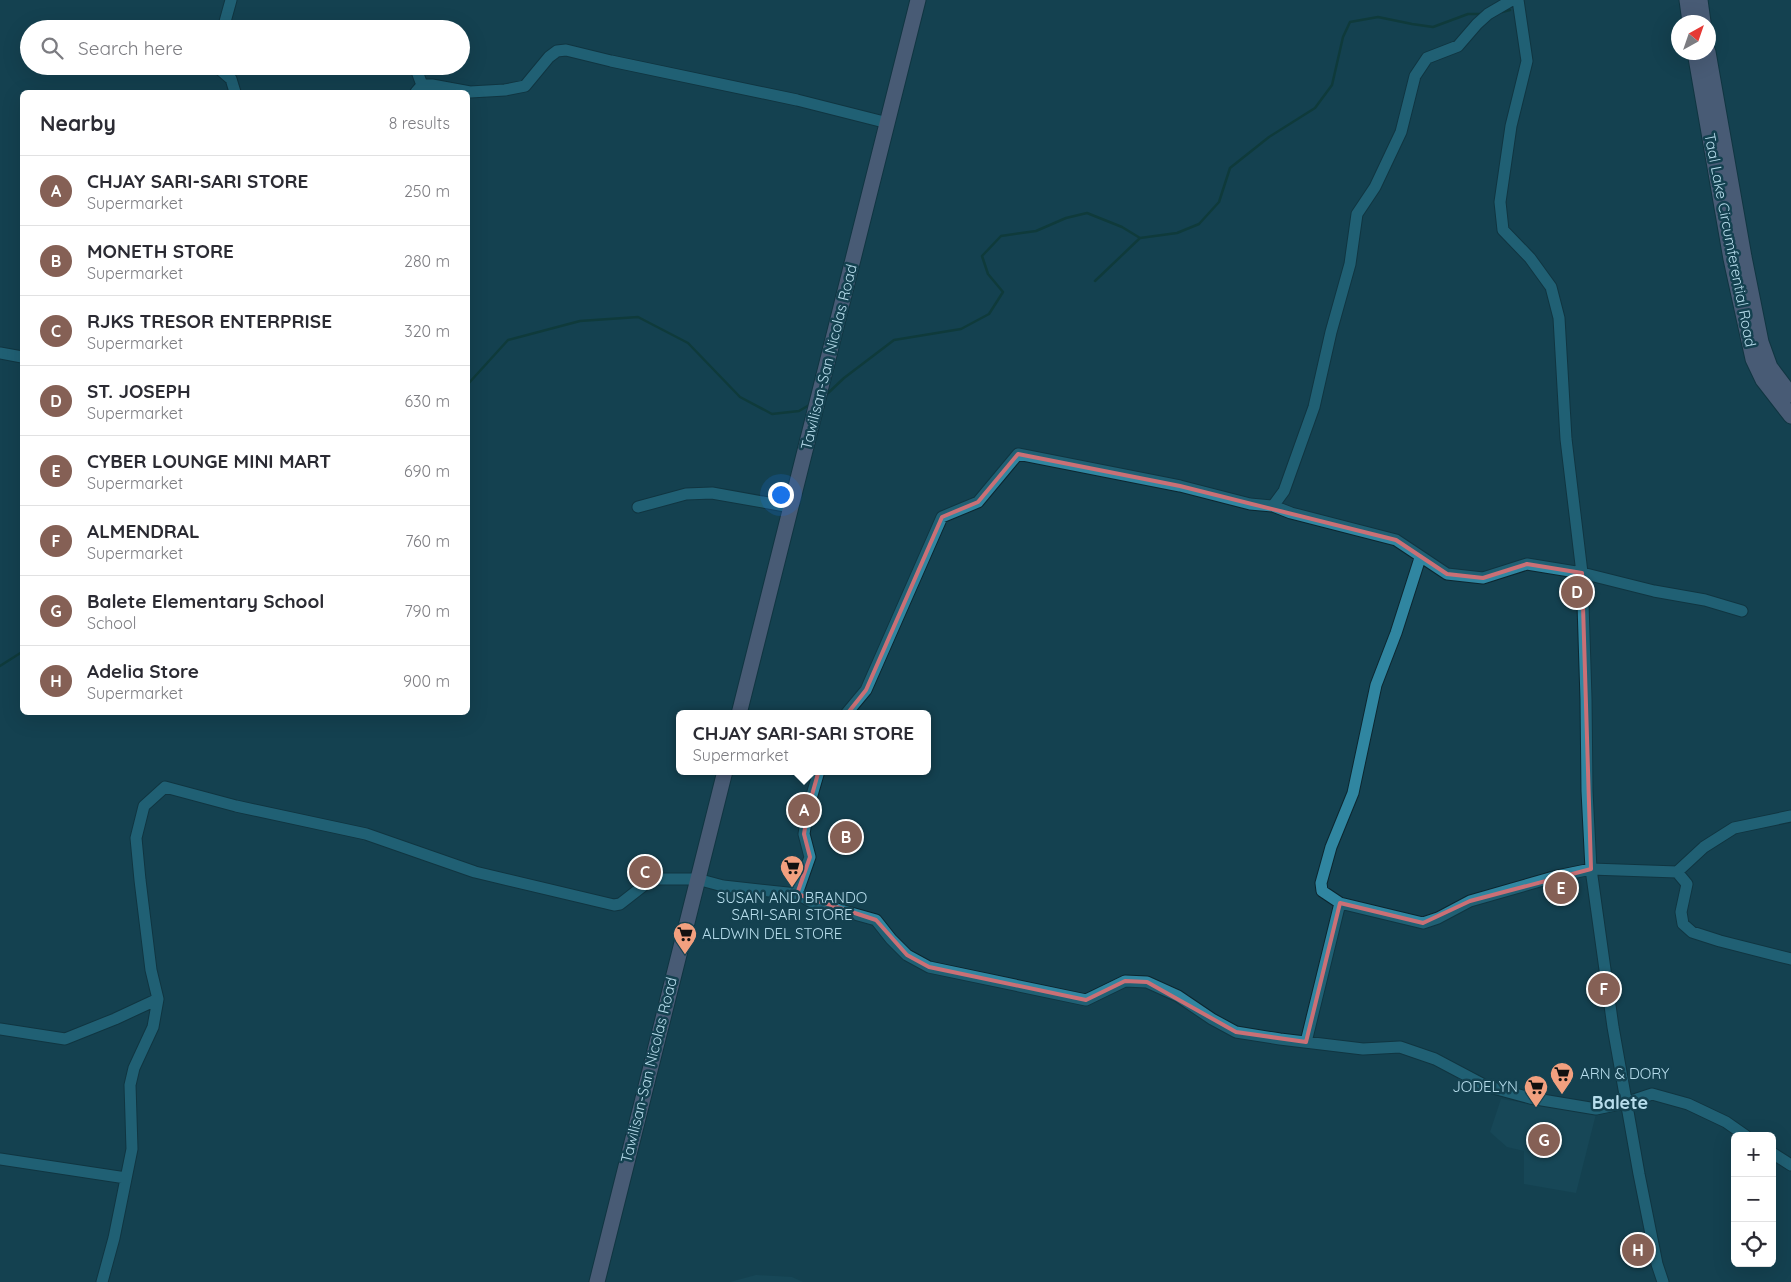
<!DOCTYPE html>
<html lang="en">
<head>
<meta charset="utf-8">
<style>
	:root { --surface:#fff; --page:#f7f7f7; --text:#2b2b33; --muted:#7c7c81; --line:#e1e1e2; --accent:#856055 }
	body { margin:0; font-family:Quicksand,sans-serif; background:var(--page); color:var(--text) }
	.controls { position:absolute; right:15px; bottom:15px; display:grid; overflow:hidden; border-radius:8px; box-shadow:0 5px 20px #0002 }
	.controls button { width:45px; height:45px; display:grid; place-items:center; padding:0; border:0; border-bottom:1px solid var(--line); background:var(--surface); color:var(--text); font:25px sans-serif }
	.compass { position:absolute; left:1671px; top:15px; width:45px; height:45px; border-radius:50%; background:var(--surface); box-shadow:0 5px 20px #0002; rotate:40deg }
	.you { position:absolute; left:780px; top:494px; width:18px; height:18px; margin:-12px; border:4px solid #fff; border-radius:50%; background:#1a73e8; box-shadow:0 0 0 8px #1a73e833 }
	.badge { display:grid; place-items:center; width:32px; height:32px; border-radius:50%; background:var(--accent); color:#fff; font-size:16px; font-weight:700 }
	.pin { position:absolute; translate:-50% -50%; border:2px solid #fff; box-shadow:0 1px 5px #0006 }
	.popup { position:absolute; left:676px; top:710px; width:255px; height:65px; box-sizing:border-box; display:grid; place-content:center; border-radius:8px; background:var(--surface); filter:drop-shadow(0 1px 4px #0005); font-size:16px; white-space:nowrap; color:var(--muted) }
	.popup b { font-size:19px; color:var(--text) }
	.popup::after { content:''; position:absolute; left:50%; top:100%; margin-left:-10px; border:10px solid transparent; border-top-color:var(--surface) }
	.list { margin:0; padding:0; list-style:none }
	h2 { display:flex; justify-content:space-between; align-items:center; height:65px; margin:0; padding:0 20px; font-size:21px }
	h2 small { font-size:16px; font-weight:400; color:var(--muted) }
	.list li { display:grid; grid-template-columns:32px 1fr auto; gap:15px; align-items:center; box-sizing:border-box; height:70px; padding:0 20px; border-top:1px solid var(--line) }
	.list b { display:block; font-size:19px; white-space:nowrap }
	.list p { margin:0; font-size:16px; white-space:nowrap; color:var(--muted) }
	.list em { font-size:16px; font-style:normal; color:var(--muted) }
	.icon { flex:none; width:28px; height:28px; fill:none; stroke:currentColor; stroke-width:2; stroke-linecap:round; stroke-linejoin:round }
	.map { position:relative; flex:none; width:1791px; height:1282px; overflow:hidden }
	.search { position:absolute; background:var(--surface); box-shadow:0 5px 20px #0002; left:20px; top:20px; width:450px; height:55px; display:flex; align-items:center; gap:12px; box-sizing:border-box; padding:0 18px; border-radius:28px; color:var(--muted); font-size:19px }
	.panel { position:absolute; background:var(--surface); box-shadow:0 5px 20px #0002; left:20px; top:90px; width:450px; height:625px; border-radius:8px }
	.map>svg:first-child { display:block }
</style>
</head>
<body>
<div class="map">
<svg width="1791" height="1282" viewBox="0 0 1791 1282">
	<rect width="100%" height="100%" fill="#144150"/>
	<path fill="#1b4e5f" d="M1501,1099L1596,1114L1576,1193L1524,1184V1151L1507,1147L1490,1132Z
		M756,1275L792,1277L803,1282H730Z"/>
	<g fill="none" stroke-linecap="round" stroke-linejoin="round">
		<path stroke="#093222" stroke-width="2.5" d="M1502,12L1510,10
			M1095,281L1140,238
			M468,384L508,340L580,321L638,317L688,343L740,397L772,414L799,411L811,404
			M826,395L844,378L894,340L961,329L989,314L1003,292L988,274L982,256L1001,236L1036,231L1066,218L1087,213L1122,227L1140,238L1177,233L1199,224L1219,202L1230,168L1269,137L1315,108L1332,85L1343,37L1350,22L1378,17L1412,24L1433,27L1468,14H1480
			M0,666L22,652"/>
		<g stroke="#0c262f" stroke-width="13">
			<path id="minor" d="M1518,0L1527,61L1511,126L1500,202L1503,230L1530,258L1551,287L1559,318L1566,439L1582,573L1586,699L1587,791L1591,869L1613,1027L1639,1174L1657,1264L1663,1282
				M223,29L231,0
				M216,66L231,79L235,92
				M415,66L422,85
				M416,92L422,85H432L470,92L505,90L525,86L549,57L557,51L566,50L611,61L797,100L888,123
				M0,353L22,357
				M1273,506L1291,513L1396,540L1447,574L1483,578L1527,564L1582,573L1654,591L1705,600L1742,611
				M638,507L686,494L712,493L791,507
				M846,714L866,690L942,517L978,502L1018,454L1180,486L1250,504L1273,506L1284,491L1314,407L1331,332L1350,264L1357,214L1375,187L1401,132L1415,76L1427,58L1458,46L1477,24L1488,14L1512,0
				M1677,872L1687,884L1681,912L1683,924L1692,932L1720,941L1791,959
				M797,894L810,857L804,834L808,809L819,771
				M1340,903L1322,891L1321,883L1331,847L1353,793L1376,685L1396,633L1420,558
				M0,1029L65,1039L115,1019L158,999
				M1306,1042L1340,903L1423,923L1438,918L1470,901L1557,876L1591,869L1677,872L1704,847L1734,828L1791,816
				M1772,1153L1791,1165
				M0,1159L126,1178
				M102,1282L114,1238L132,1149L130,1085L134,1068L153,1027L158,999L151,970L140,880L136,838L144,806L165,787L236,806L366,834L475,872L614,905L620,904L652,879H697L723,886L797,894L812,902L876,920L891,939L907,955L929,967L1086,1000L1125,981L1147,982L1178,996L1212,1019L1236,1032L1280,1039L1363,1049L1400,1047L1435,1059L1486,1086L1530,1098L1596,1109L1625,1103L1652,1094L1688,1104L1726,1122L1746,1136"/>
		</g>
		<g stroke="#0c262f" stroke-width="17">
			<path id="major" d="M1687,0L1690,22
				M1700,0L1703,22
				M1695,52L1731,259L1753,359L1763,380L1791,416
				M1708,52L1744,257L1761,342L1770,367L1791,395
				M739,714L918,0
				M597,1282L725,771"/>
		</g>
		<use href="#minor" stroke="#3086a1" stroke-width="11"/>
		<use href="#major" stroke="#877ba3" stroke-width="15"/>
	</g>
	<path d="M0 0H1791V1282H0ZM1018,454L1180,486L1396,540L1447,574L1483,578L1527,564L1582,573L1591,869L1470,901L1423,923L1340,903L1306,1042L1236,1032L1147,982L1125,981L1086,1000L929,967L907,955L876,920L797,894L810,857L804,834L808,809L828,738L866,690L942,517L978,502Z" fill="#144150" fill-opacity=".55" fill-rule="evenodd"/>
	<path fill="none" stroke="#ca7076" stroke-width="4" stroke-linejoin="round" d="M1018,454L1180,486L1396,540L1447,574L1483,578L1527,564L1582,573L1591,869L1470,901L1423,923L1340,903L1306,1042L1236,1032L1147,982L1125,981L1086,1000L929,967L907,955L876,920L797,894L810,857L804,834L808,809L828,738L866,690L942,517L978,502Z"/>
	<defs>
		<g id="supermarket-pin" transform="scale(1.25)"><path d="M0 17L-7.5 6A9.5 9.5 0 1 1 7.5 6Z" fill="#f2a07f" stroke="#144150"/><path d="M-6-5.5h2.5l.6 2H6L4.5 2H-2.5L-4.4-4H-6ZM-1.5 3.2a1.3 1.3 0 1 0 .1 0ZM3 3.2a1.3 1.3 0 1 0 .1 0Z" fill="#111"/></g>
	</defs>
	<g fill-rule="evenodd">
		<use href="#supermarket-pin" x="792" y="867"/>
		<use href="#supermarket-pin" x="685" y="934"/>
		<use href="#supermarket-pin" x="1562" y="1074"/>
		<use href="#supermarket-pin" x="1536" y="1087"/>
	</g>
	<g text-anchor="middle" stroke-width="5" stroke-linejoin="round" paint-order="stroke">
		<g font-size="15" fill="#b7ddec" stroke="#144150">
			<text transform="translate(1730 240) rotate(79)" y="5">Taal Lake Circumferential Road</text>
			<text transform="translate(829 357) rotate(-76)" y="5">Tawilisan-San Nicolas Road</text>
			<text transform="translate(649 1070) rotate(-76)" y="5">Tawilisan-San Nicolas Road</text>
		</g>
		<g font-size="15" fill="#b7ddec" stroke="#144150" text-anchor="start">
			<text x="792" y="903" text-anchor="middle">SUSAN AND BRANDO<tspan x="792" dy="17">SARI-SARI STORE</tspan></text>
			<text x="702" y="939">ALDWIN DEL STORE</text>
			<text x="1580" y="1079">ARN &amp; DORY</text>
			<text x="1518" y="1092" text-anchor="end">JODELYN</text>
		</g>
		<g font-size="18" font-weight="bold" fill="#b7ddec" stroke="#144150">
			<text x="1620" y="1109">Balete</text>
		</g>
	</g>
</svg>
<div class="controls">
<button>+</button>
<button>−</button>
<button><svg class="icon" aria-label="locate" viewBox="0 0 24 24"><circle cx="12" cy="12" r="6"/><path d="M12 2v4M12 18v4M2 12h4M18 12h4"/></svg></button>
</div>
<svg class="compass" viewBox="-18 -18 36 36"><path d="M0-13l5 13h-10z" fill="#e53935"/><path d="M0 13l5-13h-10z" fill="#7c7c81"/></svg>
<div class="you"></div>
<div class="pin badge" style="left:804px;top:810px">A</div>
<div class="popup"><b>CHJAY SARI-SARI STORE</b>Supermarket</div>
<div class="pin badge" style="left:846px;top:837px">B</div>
<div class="pin badge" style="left:645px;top:872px">C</div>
<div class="pin badge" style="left:1577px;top:592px">D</div>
<div class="pin badge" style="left:1561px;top:888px">E</div>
<div class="pin badge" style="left:1604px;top:989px">F</div>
<div class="pin badge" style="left:1544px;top:1140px">G</div>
<div class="pin badge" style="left:1638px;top:1250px">H</div>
<div class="search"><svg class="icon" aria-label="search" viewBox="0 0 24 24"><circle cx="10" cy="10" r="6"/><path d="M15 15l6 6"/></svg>Search here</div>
<section class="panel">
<h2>Nearby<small>8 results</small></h2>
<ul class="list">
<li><span class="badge">A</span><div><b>CHJAY SARI-SARI STORE</b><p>Supermarket</p></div><em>250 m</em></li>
<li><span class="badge">B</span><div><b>MONETH STORE</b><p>Supermarket</p></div><em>280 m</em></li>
<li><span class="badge">C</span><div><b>RJKS TRESOR ENTERPRISE</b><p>Supermarket</p></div><em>320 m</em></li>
<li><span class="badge">D</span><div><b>ST. JOSEPH</b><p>Supermarket</p></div><em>630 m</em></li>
<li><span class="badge">E</span><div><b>CYBER LOUNGE MINI MART</b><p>Supermarket</p></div><em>690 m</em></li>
<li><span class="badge">F</span><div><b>ALMENDRAL</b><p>Supermarket</p></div><em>760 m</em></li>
<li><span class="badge">G</span><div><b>Balete Elementary School</b><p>School</p></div><em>790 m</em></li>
<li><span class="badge">H</span><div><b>Adelia Store</b><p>Supermarket</p></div><em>900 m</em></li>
</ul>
</section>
</div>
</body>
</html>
